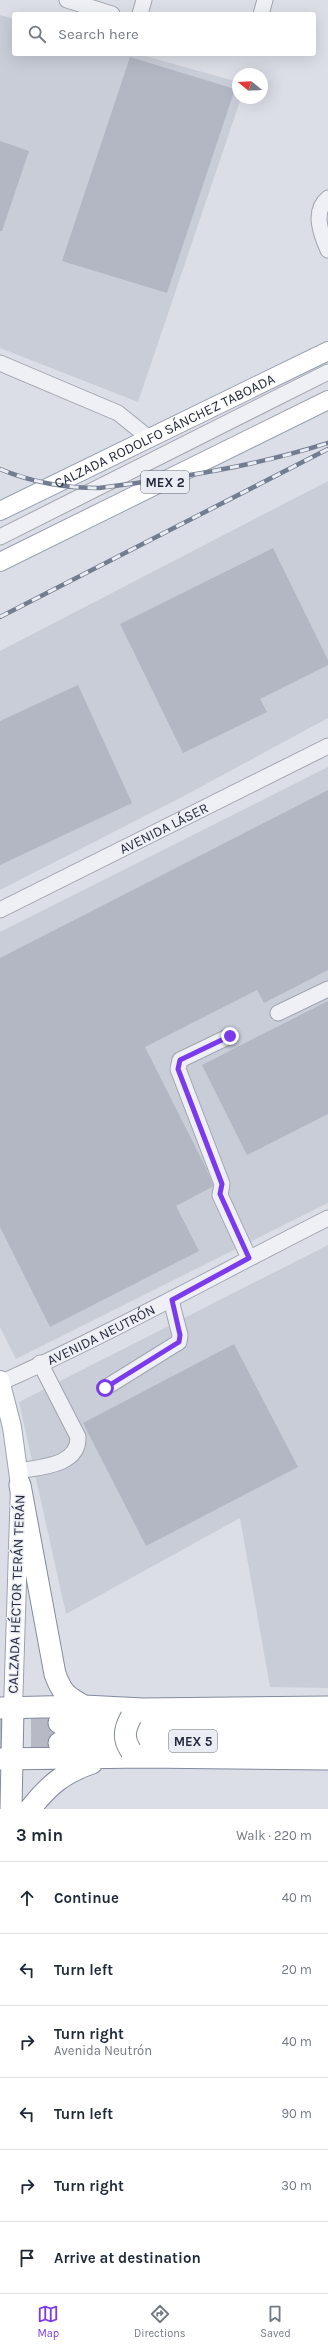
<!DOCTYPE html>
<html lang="en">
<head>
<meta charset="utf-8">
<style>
	:root { --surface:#fff; --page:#f2f2f3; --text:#1f2937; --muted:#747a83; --line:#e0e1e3; --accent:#7c3aed }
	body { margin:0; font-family:Karla,sans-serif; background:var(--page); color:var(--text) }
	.compass { position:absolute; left:232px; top:68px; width:36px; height:36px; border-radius:50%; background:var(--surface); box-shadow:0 4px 16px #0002; rotate:288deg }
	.stop { position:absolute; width:12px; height:12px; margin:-9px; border:3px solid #7c3aed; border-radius:50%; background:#fff }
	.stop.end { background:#7c3aed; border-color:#fff; box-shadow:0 1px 4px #0008 }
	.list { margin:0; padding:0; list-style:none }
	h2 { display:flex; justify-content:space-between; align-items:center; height:52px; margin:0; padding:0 16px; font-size:17px }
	h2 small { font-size:13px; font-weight:400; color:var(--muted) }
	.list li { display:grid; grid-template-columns:26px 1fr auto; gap:12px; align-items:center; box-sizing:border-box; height:72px; padding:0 16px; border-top:1px solid var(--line) }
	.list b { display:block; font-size:15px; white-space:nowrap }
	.list p { margin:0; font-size:13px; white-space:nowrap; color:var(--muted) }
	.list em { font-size:13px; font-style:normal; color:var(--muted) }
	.icon { flex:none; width:22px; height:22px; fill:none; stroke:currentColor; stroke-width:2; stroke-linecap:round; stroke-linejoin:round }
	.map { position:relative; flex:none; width:328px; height:1809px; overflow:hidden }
	.search { position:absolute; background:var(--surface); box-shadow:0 4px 16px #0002; left:12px; right:12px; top:12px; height:44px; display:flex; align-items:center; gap:10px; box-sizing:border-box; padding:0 14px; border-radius:4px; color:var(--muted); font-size:15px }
	.sheet { height:484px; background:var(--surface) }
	nav { display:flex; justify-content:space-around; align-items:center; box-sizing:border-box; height:56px; border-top:1px solid var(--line); background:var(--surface); font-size:11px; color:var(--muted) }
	nav a { display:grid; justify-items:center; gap:2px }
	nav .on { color:var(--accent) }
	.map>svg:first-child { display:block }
</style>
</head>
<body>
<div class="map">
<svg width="328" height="1809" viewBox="0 0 328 1809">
	<rect width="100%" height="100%" fill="#dbdee6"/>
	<path fill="#c9cdd8" d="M0,15L14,19V54H138L238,82V98H241L138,402L0,348Z
		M328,481V718L184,796L0,890V651Z
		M328,767V1203L16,1359L0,1327V932Z
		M328,1245V1688L270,1687L240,1518L66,1614L19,1402Z"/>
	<path fill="#b2b7c3" d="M130,57L235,89L167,293L62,261Z
		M0,141L29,151L2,231H0Z
		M273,548L328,660V665L260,699L267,712L183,753L120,624Z
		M78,685L132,803L0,865V721Z
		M328,790V970L264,1003L257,990L145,1047L206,1168L213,1185L212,1187L176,1206L199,1251L50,1327L0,1227V958Z
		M328,1001V1114L247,1155L202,1065Z
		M234,1344L298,1467L146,1546L83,1423Z"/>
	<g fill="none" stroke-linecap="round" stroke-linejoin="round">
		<path stroke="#b7bac4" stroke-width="21" stroke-dasharray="21 10" stroke-linecap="butt" d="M0,1723H59
			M0,1742L59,1743"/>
		<g stroke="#a1a5b0" stroke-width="17">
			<g id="minor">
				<path d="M67,0L112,14"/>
				<path d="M140,14L144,0"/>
				<path d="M261,14L265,0"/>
				<path d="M328,198C312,211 321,234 328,250"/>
				<path d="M0,363L118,413L149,438"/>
				<path d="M0,537L328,372"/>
				<path id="s1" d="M0,910L328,746"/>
				<path d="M278,1013L328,989"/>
				<path d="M230,1036L180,1060L178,1069L222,1184L220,1195L249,1258"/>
				<path id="s2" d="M0,1383C112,1333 219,1273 328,1218"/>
				<path d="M105,1388L179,1342L180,1335L171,1300"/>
				<path d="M18,1471C40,1467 79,1466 78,1437L40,1363"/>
			</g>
		</g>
		<g stroke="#9aa2b2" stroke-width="20">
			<g id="major">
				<path id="s3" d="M0,511L328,351"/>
				<path d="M0,562L328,400"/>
				<path d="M0,1380L12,1427L20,1485L13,1709"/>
			</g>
		</g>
		<g stroke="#828a9d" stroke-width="23">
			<path id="highway" d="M20,1485L55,1674C62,1693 66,1696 84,1706
				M0,1708L84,1706L143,1709L328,1707
				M59,1723L328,1725
				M59,1743L328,1741
				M0,1759L143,1757L328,1759
				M11,1809L13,1709
				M30,1809C49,1785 63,1773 92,1763"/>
		</g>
		<use href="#minor" stroke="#eef0f5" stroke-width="15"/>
		<use href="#major" stroke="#fff" stroke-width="18"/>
		<use href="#highway" stroke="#fff" stroke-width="21"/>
		<g stroke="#747c90" stroke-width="4.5">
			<path id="rail" d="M0,469C31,482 65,488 99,488C177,478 253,467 328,443
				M0,617L328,449"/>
		</g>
		<use href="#rail" stroke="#eaedf4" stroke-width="3" stroke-dasharray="9" stroke-linecap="butt"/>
		<g stroke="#828a9d" stroke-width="23" stroke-linecap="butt">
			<path id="highway-bridge" d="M131,1717C124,1730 123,1739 131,1751"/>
		</g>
		<use href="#highway-bridge" stroke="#fff" stroke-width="21"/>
	</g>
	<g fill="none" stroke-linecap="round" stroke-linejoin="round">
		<path stroke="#7c3aed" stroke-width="5" d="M105,1388L179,1342L180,1335L172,1300L249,1258L220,1194L222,1184L178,1069L180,1060L230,1036"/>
	</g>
	<g text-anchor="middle" stroke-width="3" stroke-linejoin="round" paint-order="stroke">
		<g fill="#eaedf4" stroke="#606574" stroke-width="1">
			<rect x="141" y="471" width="48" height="22" rx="3"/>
			<rect x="169" y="1730" width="48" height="22" rx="3"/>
		</g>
		<g font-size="13" font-weight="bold" fill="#252b3d">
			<text x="165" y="487">MEX 2</text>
			<text x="193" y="1746">MEX 5</text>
		</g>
		<g font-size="14" fill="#252b3d" stroke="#eaedf4">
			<text dy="5" stroke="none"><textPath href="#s3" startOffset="183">CALZADA RODOLFO SÁNCHEZ TABOADA</textPath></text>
			<text dy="5" stroke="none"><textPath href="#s1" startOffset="183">AVENIDA LÁSER</textPath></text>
			<text dy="5" stroke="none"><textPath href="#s2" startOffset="112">AVENIDA NEUTRÓN</textPath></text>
			<text transform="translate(16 1594) rotate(-88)" y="5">CALZADA HÉCTOR TERÁN TERÁN</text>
		</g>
	</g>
</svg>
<svg class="compass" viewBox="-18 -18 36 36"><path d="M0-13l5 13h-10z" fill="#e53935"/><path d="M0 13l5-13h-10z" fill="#747a83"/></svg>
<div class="stop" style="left:105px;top:1388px"></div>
<div class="stop end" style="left:230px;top:1036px"></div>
<div class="search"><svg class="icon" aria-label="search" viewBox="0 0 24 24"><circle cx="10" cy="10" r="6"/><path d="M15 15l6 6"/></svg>Search here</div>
</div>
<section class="sheet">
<h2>3 min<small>Walk · 220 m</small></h2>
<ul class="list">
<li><svg class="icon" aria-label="ahead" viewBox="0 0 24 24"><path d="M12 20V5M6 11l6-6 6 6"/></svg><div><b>Continue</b></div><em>40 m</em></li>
<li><svg class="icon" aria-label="left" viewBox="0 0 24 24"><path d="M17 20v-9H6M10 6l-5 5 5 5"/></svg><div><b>Turn left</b></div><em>20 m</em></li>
<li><svg class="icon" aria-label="right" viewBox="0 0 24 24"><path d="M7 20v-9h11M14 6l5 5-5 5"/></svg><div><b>Turn right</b><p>Avenida Neutrón</p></div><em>40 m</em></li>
<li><svg class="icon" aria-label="left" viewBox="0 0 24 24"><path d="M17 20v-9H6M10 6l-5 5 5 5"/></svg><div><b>Turn left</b></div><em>90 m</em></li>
<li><svg class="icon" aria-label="right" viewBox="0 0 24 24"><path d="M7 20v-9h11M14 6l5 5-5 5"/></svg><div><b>Turn right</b></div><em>30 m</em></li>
<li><svg class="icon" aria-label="arrive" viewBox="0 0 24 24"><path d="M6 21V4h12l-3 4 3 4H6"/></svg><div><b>Arrive at destination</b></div></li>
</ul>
</section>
<nav>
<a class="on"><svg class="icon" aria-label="map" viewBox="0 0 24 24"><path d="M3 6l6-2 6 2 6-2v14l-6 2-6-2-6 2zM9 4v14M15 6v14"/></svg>Map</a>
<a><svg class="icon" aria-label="directions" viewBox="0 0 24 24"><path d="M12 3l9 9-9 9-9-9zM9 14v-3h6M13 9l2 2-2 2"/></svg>Directions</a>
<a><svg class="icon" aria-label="saved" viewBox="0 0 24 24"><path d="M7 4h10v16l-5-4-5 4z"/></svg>Saved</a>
</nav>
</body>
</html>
